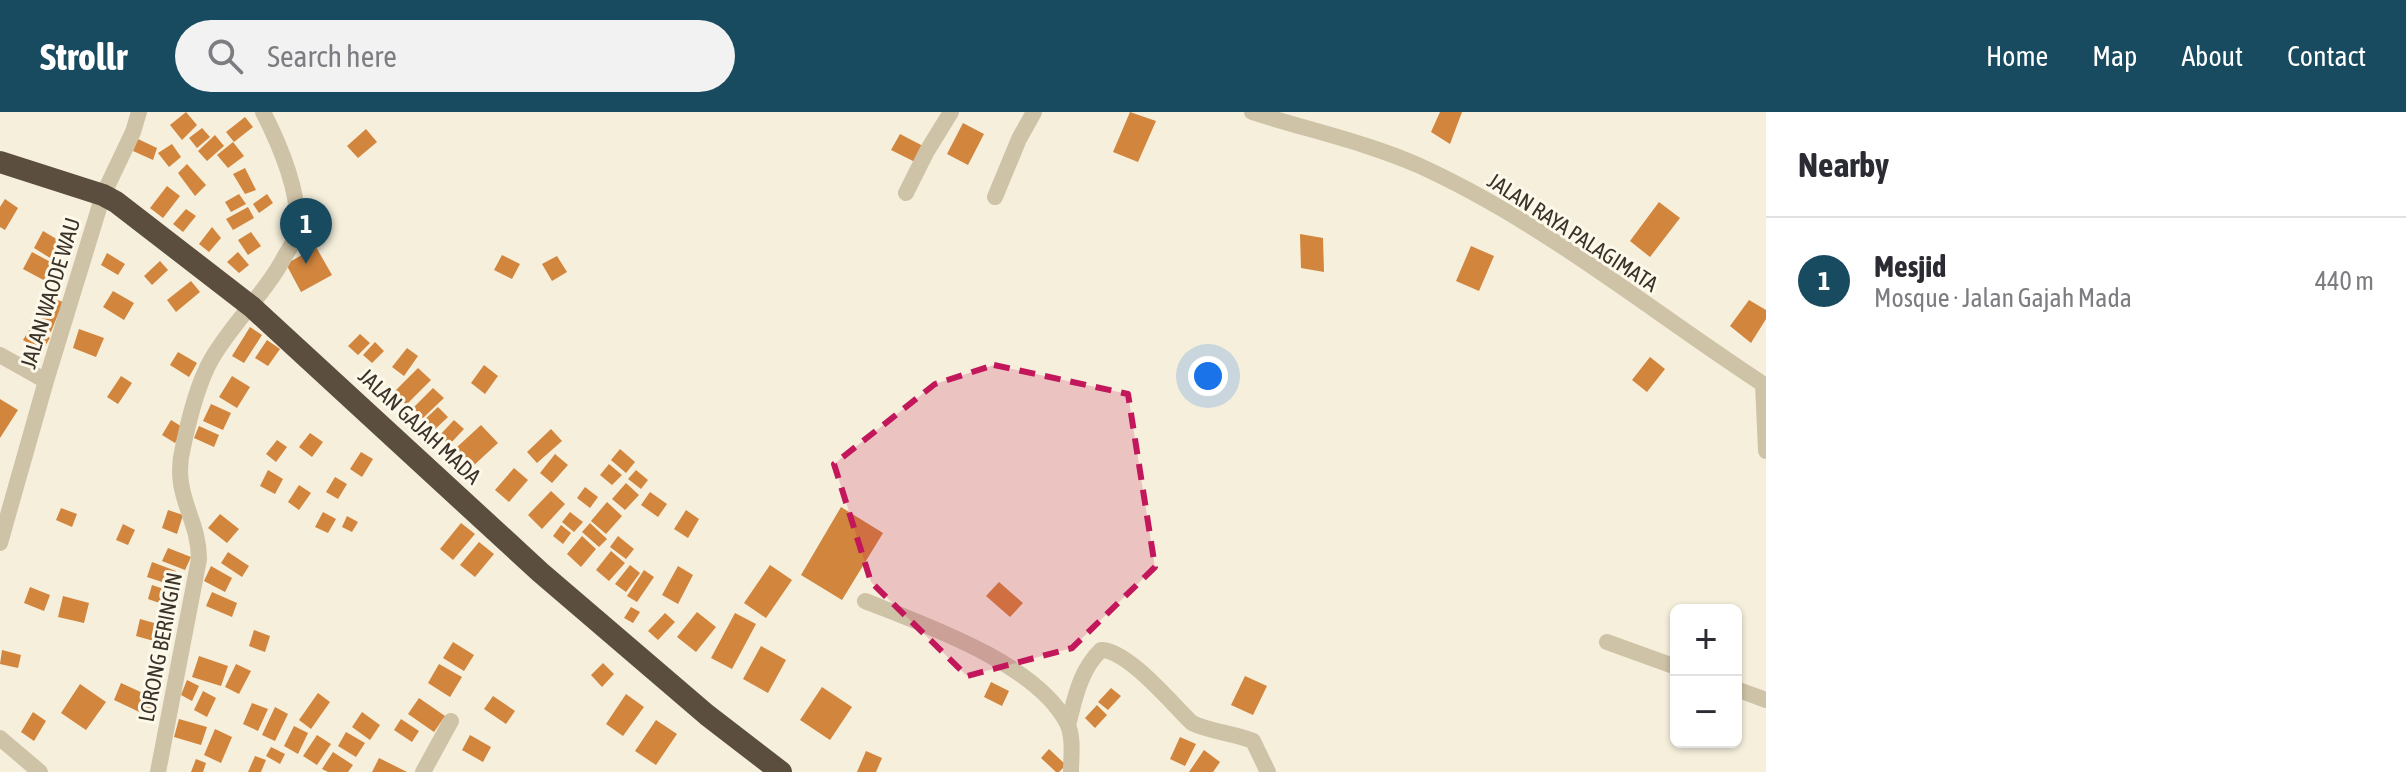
<!DOCTYPE html>
<html lang="en">
<head>
<meta charset="utf-8">
<style>
	:root { --surface:#fff; --page:#f2f2f3; --text:#2b2b33; --muted:#7c7c81; --line:#e1e1e2; --accent:#194b60 }
	body { margin:0; font-family:"Asap Condensed",sans-serif; background:var(--page); color:var(--text) }
	.controls { position:absolute; right:24px; bottom:24px; display:grid; overflow:hidden; border-radius:12px; box-shadow:0 2px 6px #0004 }
	.controls button { width:72px; height:72px; display:grid; place-items:center; padding:0; border:0; border-bottom:2px solid var(--line); background:var(--surface); color:var(--text); font:40px sans-serif }
	.you { position:absolute; left:1208px; top:264px; width:28px; height:28px; margin:-20px; border:6px solid #fff; border-radius:50%; background:#1a73e8; box-shadow:0 0 0 12px #1a73e833 }
	.badge { display:grid; place-items:center; width:52px; height:52px; border-radius:50%; background:var(--accent); color:#fff; font-size:26px; font-weight:700 }
	.pin { position:absolute; translate:-50% -66px; filter:drop-shadow(0 2px 4px #0008) }
	.pin::after { content:''; position:absolute; top:42px; width:28px; height:24px; background:inherit; clip-path:polygon(0 0,100% 0,50% 100%) }
	.list { margin:0; padding:0; list-style:none }
	h2 { display:flex; justify-content:space-between; align-items:center; height:104px; margin:0; padding:0 32px; font-size:34px }
	h2 small { font-size:26px; font-weight:400; color:var(--muted) }
	.list li { display:grid; grid-template-columns:52px 1fr auto; gap:24px; align-items:center; box-sizing:border-box; height:128px; padding:0 32px; border-top:2px solid var(--line) }
	.list b { display:block; font-size:30px; white-space:nowrap }
	.list p { margin:0; font-size:26px; white-space:nowrap; color:var(--muted) }
	.list em { font-size:26px; font-style:normal; color:var(--muted) }
	.icon { flex:none; width:44px; height:44px; fill:none; stroke:currentColor; stroke-width:2; stroke-linecap:round; stroke-linejoin:round }
	.map { position:relative; flex:none; width:1766px; height:660px; overflow:hidden }
	header { display:flex; align-items:center; gap:48px; box-sizing:border-box; height:112px; padding:0 40px; background:var(--accent); color:#fff }
	header strong { font-size:38px }
	nav { display:flex; gap:44px; margin-inline-start:auto; font-size:28px }
	.search { width:560px; height:72px; background:var(--page); display:flex; align-items:center; gap:20px; box-sizing:border-box; padding:0 28px; border-radius:44px; color:var(--muted); font-size:30px }
	main { display:flex }
	aside { flex:1; background:var(--surface) }
	.map>svg:first-child { display:block }
</style>
</head>
<body>
<header>
<strong>Strollr</strong>
<div class="search"><svg class="icon" aria-label="search" viewBox="0 0 24 24"><circle cx="10" cy="10" r="6"/><path d="M15 15l6 6"/></svg>Search here</div>
<nav><a>Home</a><a>Map</a><a>About</a><a>Contact</a></nav>
</header>
<main>
<div class="map">
<svg width="1766" height="660" viewBox="0 0 1766 660">
	<rect width="100%" height="100%" fill="#f5efdc"/>
	<path fill="#d2853d" d="M186,0L197,13L182,28L170,13Z
		M1130,0L1156,9L1138,50L1113,40Z
		M1440,0H1462L1450,32L1431,20Z
		M245,5L253,15L234,30L226,20Z
		M963,11L984,22L968,53L947,42Z
		M202,16L210,25L197,36L189,26Z
		M366,17L377,30L358,46L347,34Z
		M900,22L923,34L915,50L891,38Z
		M215,23L224,34L207,49L198,39Z
		M138,27L157,36L153,48L133,39Z
		M233,30L244,44L228,56L217,43Z
		M172,32L181,45L169,55L158,41Z
		M187,52L206,73L195,84L178,61Z
		M245,56L256,78L245,82L233,62Z
		M167,74L180,84L163,106L150,96Z
		M239,82L246,92L231,100L225,90Z
		M267,82L273,91L259,101L253,92Z
		M5,87L18,96L5,118L0,115V95Z
		M1659,90L1680,106L1650,145L1630,129Z
		M248,95L254,106L233,118L226,107Z
		M186,97L196,104L183,120L173,112Z
		M212,115L221,126L209,140L199,132Z
		M43,119L65,132L55,149L34,136Z
		M251,120L261,134L248,143L238,128Z
		M1300,122L1323,126L1324,160L1301,156Z
		M1471,134L1494,144L1479,179L1456,169Z
		M316,135L332,163L301,180L286,152Z
		M32,140L58,154L49,171L23,157Z
		M238,140L249,153L239,161L227,150Z
		M107,141L125,152L118,163L101,153Z
		M502,143L520,152L512,167L494,158Z
		M557,144L567,160L552,169L542,152Z
		M160,149L168,158L152,173L144,164Z
		M191,169L200,180L176,200L167,188Z
		M113,179L134,191L124,208L103,195Z
		M46,184L63,190L51,220L34,214Z
		M1749,188L1766,198V207L1751,231L1730,214Z
		M31,215L50,226L42,239L23,228Z
		M250,215L262,223L244,251L232,244Z
		M79,217L104,226L96,245L73,236Z
		M360,222L370,231L358,243L348,234Z
		M267,228L280,237L268,254L255,246Z
		M375,230L384,239L372,251L363,243Z
		M407,236L418,244L404,264L392,255Z
		M178,240L197,251L189,265L170,253Z
		M1650,245L1665,257L1647,280L1632,268Z
		M484,253L498,264L485,282L471,271Z
		M418,256L431,268L406,293L394,280Z
		M121,264L132,271L118,292L107,285Z
		M232,264L250,275L237,296L219,285Z
		M433,276L444,286L423,306L413,296Z
		M0,287L18,298L0,326Z
		M211,292L231,301L223,318L203,309Z
		M438,295L448,305L432,320L422,310Z
		M171,308L184,316L175,331L162,323Z
		M454,308L464,317L449,333L439,324Z
		M481,313L498,331L473,354L456,336Z
		M199,314L219,323L214,335L194,326Z
		M551,317L562,329L537,351L527,340Z
		M310,321L323,330L312,345L299,335Z
		M277,328L287,335L276,350L266,342Z
		M620,337L635,350L626,361L611,348Z
		M361,340L373,347L362,365L350,357Z
		M555,342L568,353L552,371L540,361Z
		M609,352L622,363L612,373L600,363Z
		M514,356L528,368L509,390L495,378Z
		M268,358L283,367L275,382L260,374Z
		M636,358L648,368L641,377L628,367Z
		M335,365L347,372L338,387L326,380Z
		M626,371L639,383L625,398L612,387Z
		M299,373L311,381L299,398L288,390Z
		M585,375L598,385L590,396L577,386Z
		M551,379L565,392L542,417L528,403Z
		M650,380L667,392L658,405L641,393Z
		M607,390L622,404L606,422L591,409Z
		M841,395L883,421L842,488L801,463Z
		M61,396L77,402L72,415L56,408Z
		M168,398L183,403L177,422L162,416Z
		M686,398L699,407L688,426L674,417Z
		M323,400L336,407L328,421L315,415Z
		M570,400L583,410L574,420L562,410Z
		M220,402L239,417L227,431L208,416Z
		M347,404L358,410L352,420L342,415Z
		M461,411L475,422L453,448L440,437Z
		M590,411L607,427L599,435L582,420Z
		M123,412L135,418L128,433L116,428Z
		M561,413L571,421L563,432L553,424Z
		M582,424L596,437L581,455L567,442Z
		M618,424L634,437L626,447L610,435Z
		M479,430L494,442L475,465L460,453Z
		M168,436L191,445L185,458L162,449Z
		M611,439L625,451L609,469L596,458Z
		M228,440L249,454L242,465L221,451Z
		M152,450L176,459L171,473L147,465Z
		M630,453L640,461L626,480L615,472Z
		M770,453L792,468L766,506L744,491Z
		M211,454L232,466L225,480L204,469Z
		M678,454L693,463L678,492L662,483Z
		M644,458L654,465L637,490L627,484Z
		M999,470L1023,491L1010,505L986,484Z
		M152,473L173,480L168,494L148,487Z
		M30,475L50,483L44,499L24,491Z
		M212,480L237,491L232,505L206,494Z
		M63,484L89,491L84,511L58,505Z
		M631,495L640,500L633,511L624,506Z
		M697,500L716,515L696,540L677,525Z
		M665,501L675,510L658,528L648,519Z
		M735,501L756,512L732,557L711,546Z
		M140,507L172,516L168,533L136,524Z
		M254,518L270,524L265,540L249,534Z
		M453,530L474,543L464,559L443,546Z
		M761,534L786,548L768,581L743,567Z
		M2,538L21,543L18,556L0,552Z
		M199,544L228,554L221,574L192,565Z
		M603,551L614,562L602,575L591,563Z
		M236,552L251,559L239,582L225,575Z
		M439,552L462,565L450,585L428,571Z
		M1245,564L1267,574L1253,603L1231,593Z
		M187,568L199,574L192,589L181,583Z
		M991,570L1009,579L1002,594L984,585Z
		M121,571L158,588L150,605L114,588Z
		M80,572L106,590L86,618L61,601Z
		M822,575L852,595L830,628L800,608Z
		M1111,576L1121,584L1108,598L1098,590Z
		M203,579L216,586L207,605L194,598Z
		M318,581L330,590L311,617L299,608Z
		M626,582L644,595L623,624L606,612Z
		M493,584L515,599L506,612L484,597Z
		M419,586L445,604L434,620L408,602Z
		M252,591L268,597L258,619L243,612Z
		M1097,593L1107,603L1095,616L1085,606Z
		M275,595L288,602L275,629L262,623Z
		M33,600L46,609L34,629L21,620Z
		M362,600L380,613L370,628L352,615Z
		M179,607L207,615L201,633L174,625Z
		M401,607L419,619L412,630L394,618Z
		M656,608L677,622L656,653L635,639Z
		M294,614L308,621L298,642L284,634Z
		M215,617L232,625L221,651L204,643Z
		M346,620L365,631L356,645L338,634Z
		M317,623L331,632L317,653L303,644Z
		M470,623L491,635L483,650L462,638Z
		M1180,625L1196,632L1185,654L1170,647Z
		M271,635L285,642L280,652L266,644Z
		M1049,637L1066,653L1059,660H1056L1041,646Z
		M1204,638L1220,650L1213,660H1189Z
		M866,639L882,646L876,660H857Z
		M333,640L353,653L348,660H328L322,657Z
		M255,644L266,648L261,660H248Z
		M379,646L407,660H372Z
		M196,647L206,651L203,660H191Z"/>
	<g fill="none" stroke-linecap="round" stroke-linejoin="round">
		<path stroke="#cec2a7" stroke-width="16" d="M1252,0C1308,18 1366,30 1420,54C1545,111 1652,200 1766,274
			M906,81L927,39L951,0
			M995,85L1019,27L1034,0
			M0,243L46,269
			M1763,272L1766,339
			M0,431L46,269L103,83L133,20L139,0
			M865,489C925,513 1036,551 1067,611C1074,625 1071,645 1071,660
			M1607,530L1676,555
			M1736,577L1766,588
			M1068,613C1075,586 1080,558 1101,538C1128,538 1172,592 1192,611C1211,620 1233,621 1253,629L1268,660
			M0,626L40,660
			M158,660L199,447C199,405 171,383 183,335C189,307 197,273 211,248C232,211 265,182 285,144C289,137 295,129 296,122C303,86 279,31 263,0
			M423,660L451,609"/>
		<path stroke="#5c4e3e" stroke-width="22" d="M0,50L103,83L116,90L252,195L540,460L707,603L781,660"/>
	</g>
	<path fill="#c2185b" fill-opacity="0.2" stroke="#c2185b" stroke-width="6" stroke-dasharray="16 10" stroke-linejoin="round" d="M994,253L1128,282L1155,455L1072,536L967,564L871,470L834,352L935,272Z"/>
	<g text-anchor="middle" stroke-width="6" stroke-linejoin="round" paint-order="stroke">
		<g font-size="22" fill="#3a3228" stroke="#fcf8ea">
			<text transform="translate(1573 120) rotate(33)" y="8">JALAN RAYA PALAGIMATA</text>
			<text transform="translate(50 181) rotate(-73)" y="8">JALAN WAODE WAU</text>
			<text transform="translate(420 314) rotate(43)" y="8">JALAN GAJAH MADA</text>
			<text transform="translate(160 535) rotate(-79)" y="8">LORONG BERINGIN</text>
		</g>
	</g>
</svg>
<div class="controls">
<button>+</button>
<button>−</button>
</div>
<div class="you"></div>
<div class="pin badge" style="left:306px;top:152px">1</div>
</div>
<aside>
<h2>Nearby<small></small></h2>
<ul class="list">
<li><span class="badge">1</span><div><b>Mesjid</b><p>Mosque · Jalan Gajah Mada</p></div><em>440 m</em></li>
</ul>
</aside>
</main>
</body>
</html>
